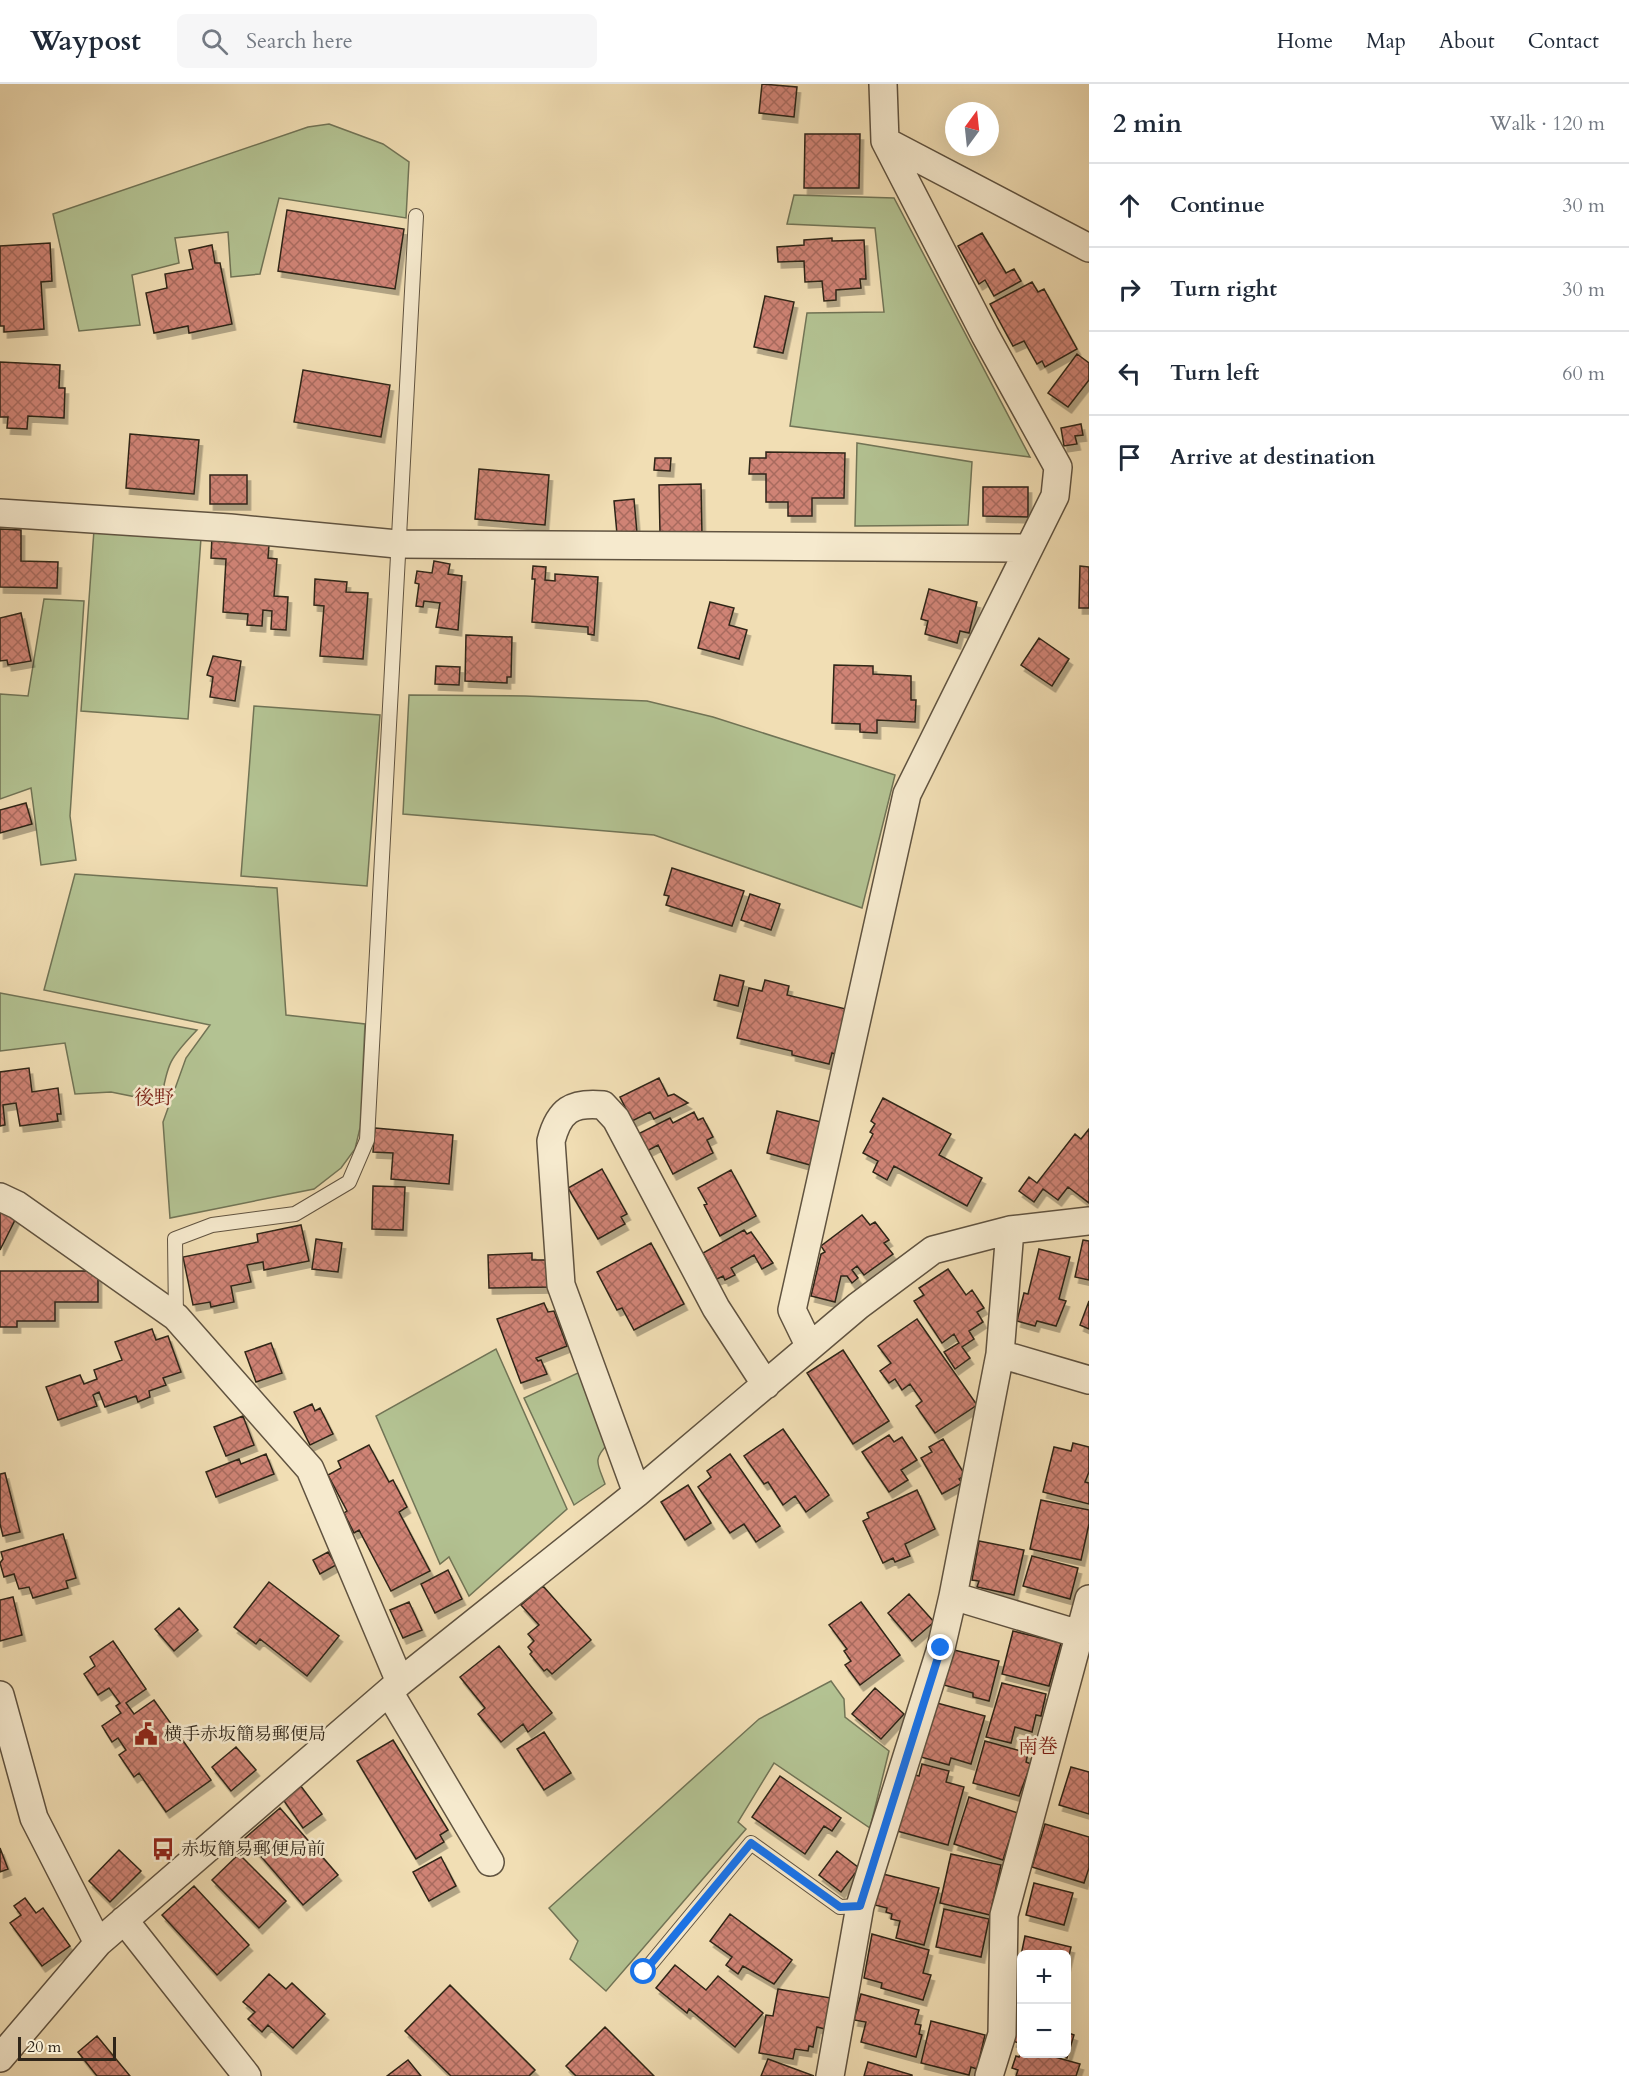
<!DOCTYPE html>
<html lang="en">
<head>
<meta charset="utf-8">
<style>
	:root { --surface:#fff; --page:#f6f6f7; --text:#1f2937; --muted:#747a83; --line:#e0e1e3 }
	body { margin:0; font-family:Cardo,"Noto Serif JP",serif; background:var(--page); color:var(--text) }
	.controls { position:absolute; right:18px; bottom:18px; display:grid; overflow:hidden; border-radius:9px; box-shadow:0 6px 24px #0002 }
	.controls button { width:54px; height:54px; display:grid; place-items:center; padding:0; border:0; border-bottom:2px solid var(--line); background:var(--surface); color:var(--text); font:30px sans-serif }
	.compass { position:absolute; left:945px; top:18px; width:54px; height:54px; border-radius:50%; background:var(--surface); box-shadow:0 6px 24px #0002; rotate:15deg }
	.scale { position:absolute; left:18px; bottom:15px; width:98px; box-sizing:border-box; padding-left:6px; border:3px solid #2f2519; border-top:0; font-size:16px; line-height:21px; white-space:nowrap; color:#2f2519; -webkit-text-stroke:4px #f6eace; paint-order:stroke }
	.stop { position:absolute; width:18px; height:18px; margin:-14px; border:4px solid #1a73e8; border-radius:50%; background:#fff }
	.stop.end { background:#1a73e8; border-color:#fff; box-shadow:0 2px 6px #0008 }
	.list { margin:0; padding:0; list-style:none }
	h2 { display:flex; justify-content:space-between; align-items:center; height:78px; margin:0; padding:0 24px; font-size:26px }
	h2 small { font-size:20px; font-weight:400; color:var(--muted) }
	.list li { display:grid; grid-template-columns:39px 1fr auto; gap:18px; align-items:center; box-sizing:border-box; height:84px; padding:0 24px; border-top:2px solid var(--line) }
	.list b { display:block; font-size:22px; white-space:nowrap }
	.list em { font-size:20px; font-style:normal; color:var(--muted) }
	.icon { flex:none; width:33px; height:33px; fill:none; stroke:currentColor; stroke-width:2; stroke-linecap:round; stroke-linejoin:round }
	.map { position:relative; flex:none; width:1089px; height:1992px; overflow:hidden }
	header { display:flex; align-items:center; gap:36px; box-sizing:border-box; height:84px; padding:0 30px; background:var(--surface); border-bottom:2px solid var(--line) }
	header strong { font-size:28px }
	nav { display:flex; gap:33px; margin-inline-start:auto; font-size:21px }
	.search { width:420px; height:54px; background:var(--page); display:flex; align-items:center; gap:15px; box-sizing:border-box; padding:0 21px; border-radius:9px; color:var(--muted); font-size:22px }
	main { display:flex }
	aside { flex:1; background:var(--surface) }
	.map>svg:first-child { display:block }
</style>
</head>
<body>
<header>
<strong>Waypost</strong>
<div class="search"><svg class="icon" aria-label="search" viewBox="0 0 24 24"><circle cx="10" cy="10" r="6"/><path d="M15 15l6 6"/></svg>Search here</div>
<nav><a>Home</a><a>Map</a><a>About</a><a>Contact</a></nav>
</header>
<main>
<div class="map">
<svg width="1089" height="1992" viewBox="0 0 1089 1992">
	<defs>
		<pattern id="building-cross-hatch" width="8" height="8" patternUnits="userSpaceOnUse" patternTransform="scale(1.5)"><rect width="8" height="8" fill="#cf8374"/><path d="M0 0l8 8M0 8l8-8" fill="none" stroke="#a86b5e"/></pattern>
		<filter id="shadow"><feDropShadow dx="3.5" dy="6" stdDeviation="0" flood-color="#0004"/></filter>
	</defs>
	<rect width="100%" height="100%" fill="#f1deb4"/>
	<filter id="stains"><feTurbulence type="fractalNoise" baseFrequency=".00333" numOctaves="4"/><feColorMatrix values="0 0 0 0 .2 0 0 0 0 .09 0 0 0 0 .02 0 0 0 .5 -.17"/></filter>
	<radialGradient id="worn" r=".72"><stop offset=".6" stop-color="#630" stop-opacity="0"/><stop offset="1" stop-color="#630" stop-opacity=".3"/></radialGradient>
	<path fill="#b3c292" stroke="#717456" stroke-width="1.5" d="M329,40L383,60L409,78L406,134L279,114L260,190L231,193L228,148L175,154L179,179L132,191L140,241L79,247L53,130L308,43Z
		M794,111L894,114L1030,373L790,342L807,229L884,228L875,144L787,140Z
		M857,359L972,378L968,441L855,442Z
		M94,446L201,454L188,635L81,627Z
		M44,515L84,517L70,732L76,776L41,781L31,704L0,715V610L28,612Z
		M409,611L525,612L647,617L713,633L895,691L862,824L654,751L403,730Z
		M254,622L380,631L367,802L241,792Z
		M75,790L277,804L286,931L365,940L360,1044L355,1065L341,1084L314,1105L170,1134L163,1038L186,974L210,941L44,906Z
		M0,909L197,946C170,974 167,979 161,1018L111,1008L75,1010L65,959L0,967Z
		M496,1265L567,1425L469,1512L449,1473L440,1480L376,1332Z
		M580,1288L608,1360C592,1376 598,1380 605,1400L574,1421L524,1314Z
		M831,1597L844,1615L845,1633L889,1667L870,1744L774,1679L738,1738L746,1745L606,1907L570,1875L578,1857L549,1824L759,1635Z"/>
	<path fill="url(#building-cross-hatch)" stroke="#2f2519" stroke-width="1.5" filter="url(#shadow)" d="M762,0L797,3L794,33L759,29Z
		M805,50H860L859,104H804Z
		M287,126L404,145L395,205L278,187Z
		M982,149L1006,189L1014,185L1021,197L994,212L985,196L979,200L958,162Z
		M832,154V157L864,156L866,195H860L861,204L836,206V216L824,217L822,197L805,198L804,177L778,178L777,163L804,161V156Z
		M50,159L52,197L41,198L44,245L4,248V242H0V162Z
		M212,161L215,179H220L232,240L189,249L188,242L154,249L146,209L167,204L165,190L193,185L189,166Z
		M1032,198L1038,208L1044,205L1077,265L1045,283L1042,277L1037,280L1024,257L1013,262L990,220Z
		M765,212L794,218L783,269L754,263Z
		M1077,270L1089,279V296L1068,323L1048,309Z
		M0,278L60,281L59,304H65L64,334L28,332L27,345L7,344L8,333H0Z
		M303,286L390,301L381,353L294,338Z
		M1081,340L1083,351L1075,352L1077,360L1064,362L1061,344Z
		M130,350L199,356L194,410L126,404Z
		M766,368L845,369L844,414H812V432H788V418H766V390H749L750,374H766Z
		M655,374H671L670,387L654,386Z
		M479,385L549,391L545,441L475,435Z
		M210,391H247V420H210Z
		M701,400L702,452L660,449L659,401Z
		M983,403H1028V433L983,432Z
		M634,415L637,449L617,450L614,417Z
		M0,445L21,446V477L58,478L57,504L0,503Z
		M212,452L225,453V458L269,461L268,474L277,475L274,512L288,513L286,546L271,545L272,527L263,526L262,542L247,541L248,530L223,528L226,475L211,474Z
		M434,477L450,480L448,490L462,492L458,546L436,543L440,519L424,517L423,523L416,522L419,500L415,499L417,487L432,489Z
		M533,482L546,483L545,496L555,497V490L598,493L594,551L588,550V543L532,538L535,495H532Z
		M1080,482L1089,483V524H1079Z
		M315,495L347,498L346,508L368,509L363,575L320,572L324,522L314,521Z
		M929,505L977,518L969,549L960,547L957,559L925,550L928,537L921,535Z
		M710,518L734,524L729,541L747,546L739,575L698,564Z
		M21,529L31,577L8,581L7,576L0,577V534Z
		M466,551L512,553L511,593H507V599L465,597Z
		M1039,554L1069,575L1052,602L1021,581Z
		M213,572L241,577L235,617L210,613L213,593L207,591Z
		M834,581L873,582V590L911,592V616H916L915,638L877,636V649L860,648V640L832,639Z
		M436,582L460,583L459,601L435,600Z
		M26,719L32,740L0,749V726Z
		M672,784L744,807L732,842L666,821L669,812L664,811Z
		M750,810L780,820L771,846L741,836Z
		M720,891L744,897L738,922L714,916Z
		M765,896L789,902L787,911L850,926L839,971L832,969L829,980L792,971V967L737,954L749,904L762,907Z
		M29,984L32,1008L58,1004L61,1030H57L58,1037L20,1042L16,1019L3,1021L5,1041L0,1042V988Z
		M659,994L668,1012L674,1010L688,1019L654,1035L650,1028L632,1037L620,1013Z
		M883,1014L951,1050L939,1071L982,1094L967,1122L894,1082L887,1096L873,1088L878,1077L863,1069L873,1050L870,1048L875,1040L871,1037Z
		M777,1027L821,1038L810,1081L767,1069Z
		M694,1028L698,1036L703,1034L713,1053L707,1056L713,1069L673,1090L658,1061L647,1067L638,1050L670,1034L673,1039Z
		M375,1044L453,1051L449,1100L391,1095L393,1069L373,1068Z
		M1089,1045V1119L1068,1103L1058,1116L1043,1105L1034,1118L1019,1107L1029,1093L1037,1099L1075,1050L1081,1055Z
		M602,1085L627,1130L621,1133L625,1140L598,1155L568,1104Z
		M731,1086L756,1132L720,1152L704,1121L707,1120L698,1104Z
		M373,1102L405,1103L403,1146L372,1145Z
		M0,1126L16,1134L0,1166Z
		M862,1131L870,1141L875,1138L889,1156L884,1159L893,1170L864,1191L857,1182L852,1186L858,1194L852,1199L847,1192H841L835,1218L811,1212L821,1170L825,1168L821,1162Z
		M301,1141L309,1177L264,1186L263,1178L247,1181L251,1198L231,1202L234,1218L211,1223L210,1218L193,1221L183,1173L258,1158L257,1150Z
		M744,1146L747,1150L751,1148L773,1179L762,1185L754,1171L731,1184L735,1191L725,1196L723,1192L717,1195L703,1169Z
		M316,1155L342,1159L338,1188L312,1185Z
		M1083,1156L1089,1157V1196L1075,1193Z
		M651,1159L684,1220L634,1246L622,1224L617,1226L597,1188Z
		M1039,1165L1070,1173L1059,1215L1066,1217L1056,1242L1037,1237L1035,1242L1017,1237L1024,1209L1028,1210Z
		M532,1169V1176H548L549,1203L489,1204L488,1171Z
		M948,1185L966,1211L972,1206L984,1224L977,1228L983,1238L969,1247L974,1255L962,1263L970,1274L955,1285L944,1268L959,1259L954,1250L942,1259L914,1217L924,1211L919,1204Z
		M0,1187H98V1218H55V1237H17V1243H0Z
		M1089,1217V1245L1080,1241Z
		M544,1219L548,1228L554,1227L567,1262L536,1274L538,1277L541,1276L547,1290L521,1299L497,1235Z
		M917,1235L977,1321L935,1349L916,1322L922,1317L910,1300L902,1306L895,1295L889,1299L880,1287L891,1279L878,1262Z
		M152,1245L156,1256L168,1252L181,1288L163,1294L166,1301L149,1307L150,1313L138,1318L136,1312L105,1323L99,1308L93,1311L97,1322L58,1336L46,1303L80,1291L84,1300L97,1295L94,1286L122,1276L115,1258Z
		M271,1259L282,1289L256,1298L245,1268Z
		M843,1266L889,1337L853,1360L807,1289Z
		M312,1320L315,1327L320,1324L333,1350L310,1361L294,1328Z
		M243,1332L254,1361L226,1372L214,1343Z
		M783,1345L829,1411L806,1428L795,1412L783,1421L768,1398L764,1400L744,1372Z
		M889,1351L894,1358L902,1353L917,1376L901,1386L908,1396L889,1408L862,1368Z
		M943,1355L965,1391L959,1395L962,1399L942,1410L921,1374L932,1368L929,1363Z
		M1073,1359L1089,1363V1388L1085,1398L1089,1399V1420L1043,1408L1054,1363L1071,1367Z
		M369,1361L389,1398L393,1396L407,1423L399,1428L430,1487L391,1507L359,1446L354,1449L344,1429L347,1427L328,1391L341,1384L338,1377Z
		M266,1370L274,1390L216,1413L206,1388L239,1375L241,1380Z
		M730,1370L780,1442L756,1458L744,1440L730,1449L698,1403L711,1393L707,1387Z
		M5,1389L20,1448L3,1452L0,1440V1390Z
		M688,1401L711,1439L685,1456L661,1418Z
		M917,1406L935,1445L905,1460L910,1472L895,1478L893,1474L883,1479L863,1437L869,1434L867,1429Z
		M1041,1416L1089,1426V1440L1081,1476L1030,1465Z
		M63,1450L76,1494L66,1497L68,1504L33,1514L29,1503L19,1505L14,1490L4,1493L0,1479L3,1475L1,1468Z
		M979,1457L1024,1466L1014,1511L977,1503L979,1497L972,1496Z
		M328,1468L336,1481L320,1490L313,1476Z
		M1032,1472L1078,1484L1070,1515L1023,1502Z
		M448,1486L462,1515L435,1529L421,1500Z
		M269,1498L339,1552L307,1592L260,1555L256,1560L234,1543Z
		M543,1502L591,1556L552,1590L547,1585L544,1587L530,1570L532,1568L528,1563L534,1557L528,1550L539,1541L521,1521Z
		M909,1510L934,1538L912,1557L888,1529Z
		M13,1513L22,1551L0,1557V1516Z
		M409,1518L422,1546L403,1554L390,1526Z
		M861,1518L900,1571L860,1601L845,1581L851,1577L844,1567L847,1565L829,1541Z
		M179,1524L198,1546L174,1567L155,1545Z
		M1013,1547L1061,1559L1049,1602L1002,1590Z
		M113,1557L146,1605L126,1619L134,1630L154,1616L211,1696L166,1728L139,1689L134,1693L119,1671L126,1666L118,1654L112,1658L102,1642L121,1629L116,1622L120,1619L109,1604L98,1611L84,1590L95,1582L90,1573Z
		M499,1562L552,1629L528,1648L523,1640L501,1658L478,1630L485,1624L460,1593Z
		M954,1566L999,1577L989,1617L973,1613V1609L944,1601Z
		M1002,1599L1046,1610L1041,1632L1036,1631L1032,1648L1015,1643L1011,1659L986,1653Z
		M875,1604L904,1630L881,1655L852,1630Z
		M937,1619L985,1632L971,1680L951,1674L949,1681L921,1673Z
		M544,1648L571,1689L544,1706L517,1665Z
		M393,1656L448,1746L440,1751L444,1758L416,1775L357,1677Z
		M985,1657L1028,1669L1026,1678L1031,1680L1019,1712L973,1699Z
		M236,1663L256,1686L231,1707L212,1683Z
		M922,1680L949,1687L946,1698L964,1703L948,1761L897,1747L912,1690L919,1692Z
		M1071,1683L1089,1688V1730L1059,1721Z
		M780,1692L841,1734L832,1747L824,1742L805,1770L752,1733Z
		M300,1701L322,1730L303,1744L282,1714Z
		M969,1713L1018,1729L1003,1776L954,1760Z
		M280,1724L338,1791L303,1821L245,1754Z
		M1045,1740L1089,1753V1784L1084,1799L1032,1783Z
		M0,1764L8,1785L0,1788Z
		M119,1766L141,1787L110,1818L89,1797Z
		M837,1767L859,1784L841,1808L819,1791Z
		M239,1770L286,1817L259,1844L212,1796Z
		M951,1770L1001,1781L990,1831L940,1819Z
		M441,1773L456,1802L429,1817L413,1788Z
		M883,1790L939,1804L924,1861L896,1854L900,1837L891,1835L892,1830L886,1828L887,1824L875,1821Z
		M1034,1799L1073,1809L1064,1841L1026,1831Z
		M194,1802L249,1861L217,1891L162,1831Z
		M25,1814L36,1829L43,1824L70,1862L42,1882L10,1839L21,1831L14,1822Z
		M944,1825L989,1835L981,1873L936,1863Z
		M730,1830L792,1876L774,1900L743,1882L738,1890L726,1881L732,1873L710,1857Z
		M872,1850L929,1866L923,1889L931,1891L923,1916L881,1904L882,1899L864,1894Z
		M1025,1852L1071,1863L1066,1884V1870H1022V1882L1019,1881Z
		M675,1881L706,1906L718,1892L763,1929L735,1963L689,1925L687,1929L656,1904Z
		M269,1890L286,1905L292,1899L325,1930L293,1964L268,1941L262,1948L248,1935L255,1928L243,1918Z
		M450,1901L535,1986L529,1992H451L405,1947Z
		M778,1905L831,1914L825,1945L817,1943L813,1963L809,1962L808,1967L795,1965L793,1975L759,1969L766,1931L773,1932Z
		M861,1910L919,1926L915,1940L921,1941L919,1950L922,1951L916,1973L861,1958L866,1938L854,1936Z
		M1020,1935H1022V1960L1013,1957Z
		M931,1937L985,1951L977,1985L971,1983L969,1991L921,1979Z
		M605,1943L654,1992H576L566,1982Z
		M1066,1948L1074,1951L1067,1974L1053,1970H1066Z
		M97,1952L130,1992H97L78,1968Z
		M1022,1964V1970H1044L1080,1980L1076,1992H1016L1018,1986L1012,1984L1016,1972L1019,1973Z
		M768,1975L814,1992H761Z
		M408,1976L421,1992H387Z
		M868,1978L912,1991V1992H864Z"/>
	<g fill="none" stroke-linecap="round" stroke-linejoin="round">
		<g stroke="#605340" stroke-width="16">
			<path id="lane" d="M176,1233L175,1155L212,1141L295,1130L349,1098L367,1056L416,132
				M644,1888L751,1759L840,1823L860,1822"/>
		</g>
		<g stroke="#605340" stroke-width="30">
			<path id="street" d="M885,57L1089,164
				M0,429L230,444L397,460L1027,464
				M0,1113L17,1121L176,1233L310,1385L400,1598
				M809,1261L792,1226L907,710L1055,412L1058,383L985,251L885,57L883,0
				M1000,1270L1089,1296
				M637,1409L561,1201L551,1057C559,1026 572,1018 603,1021L616,1035L716,1224L766,1301
				M953,1512L1079,1550
				M389,1608L490,1778
				M0,1611L34,1734L98,1859
				M124,1836L247,1992
				M0,1974L98,1859L400,1598L637,1409L858,1222L933,1166L1010,1146L1089,1137
				M830,1992L860,1822L941,1564L953,1512L1000,1270L1010,1146
				M989,1992L1002,1950L1004,1831L1089,1515"/>
		</g>
		<use href="#lane" stroke="#f6eace" stroke-width="14"/>
		<use href="#street" stroke="#f6eace" stroke-width="27"/>
	</g>
	<g fill="none" stroke-linecap="round" stroke-linejoin="round">
		<path stroke="#1a73e8" stroke-width="8" d="M644,1888L751,1759L840,1823L860,1822L941,1564"/>
	</g>
	<defs>
		<g id="civic-bare" transform="scale(1.8)"><path d="M-.6-6.5H3V-4.5H.6V-3L4-1V1h2V6H-6V1h2V-1L-.6-3ZM-1.2 2.5V6h2.4V2.5Z" fill="#8f2418" stroke="#f6eace" stroke-width="2.5" paint-order="stroke"/></g>
		<g id="bus-bare" transform="scale(1.8)"><path d="M-5-6H5V4H4V6H2V4H-2V6H-4V4H-5ZM-3.5-4V0h7V-4ZM-3.5 1.2v1.5H-2V1.2ZM2 1.2v1.5H3.5V1.2Z" fill="#8f2418" stroke="#f6eace" stroke-width="2.5" paint-order="stroke"/></g>
	</defs>
	<g fill-rule="evenodd">
		<use href="#civic-bare" x="146" y="1650"/>
		<use href="#bus-bare" x="163" y="1765"/>
	</g>
	<g text-anchor="middle" stroke-width="5" stroke-linejoin="round" paint-order="stroke">
		<g font-size="18" fill="#2f2519" stroke="#f6eace" text-anchor="start">
			<text x="164" y="1656">横手赤坂簡易郵便局</text>
			<text x="181" y="1771">赤坂簡易郵便局前</text>
		</g>
		<g font-size="20" fill="#7a1f14" stroke="#f6eace">
			<text x="154" y="1020">後野</text>
			<text x="1038" y="1669">南巻</text>
		</g>
	</g>
	<rect width="100%" height="100%" filter="url(#stains)"/>
	<rect width="100%" height="100%" fill="url(#worn)"/>
</svg>
<div class="controls">
<button>+</button>
<button>−</button>
</div>
<svg class="compass" viewBox="-18 -18 36 36"><path d="M0-13l5 13h-10z" fill="#e53935"/><path d="M0 13l5-13h-10z" fill="#747a83"/></svg>
<div class="scale">20 m</div>
<div class="stop" style="left:644px;top:1888px"></div>
<div class="stop end" style="left:941px;top:1564px"></div>
</div>
<aside>
<h2>2 min<small>Walk · 120 m</small></h2>
<ul class="list">
<li><svg class="icon" aria-label="ahead" viewBox="0 0 24 24"><path d="M12 20V5M6 11l6-6 6 6"/></svg><div><b>Continue</b></div><em>30 m</em></li>
<li><svg class="icon" aria-label="right" viewBox="0 0 24 24"><path d="M7 20v-9h11M14 6l5 5-5 5"/></svg><div><b>Turn right</b></div><em>30 m</em></li>
<li><svg class="icon" aria-label="left" viewBox="0 0 24 24"><path d="M17 20v-9H6M10 6l-5 5 5 5"/></svg><div><b>Turn left</b></div><em>60 m</em></li>
<li><svg class="icon" aria-label="arrive" viewBox="0 0 24 24"><path d="M6 21V4h12l-3 4 3 4H6"/></svg><div><b>Arrive at destination</b></div></li>
</ul>
</aside>
</main>
</body>
</html>
